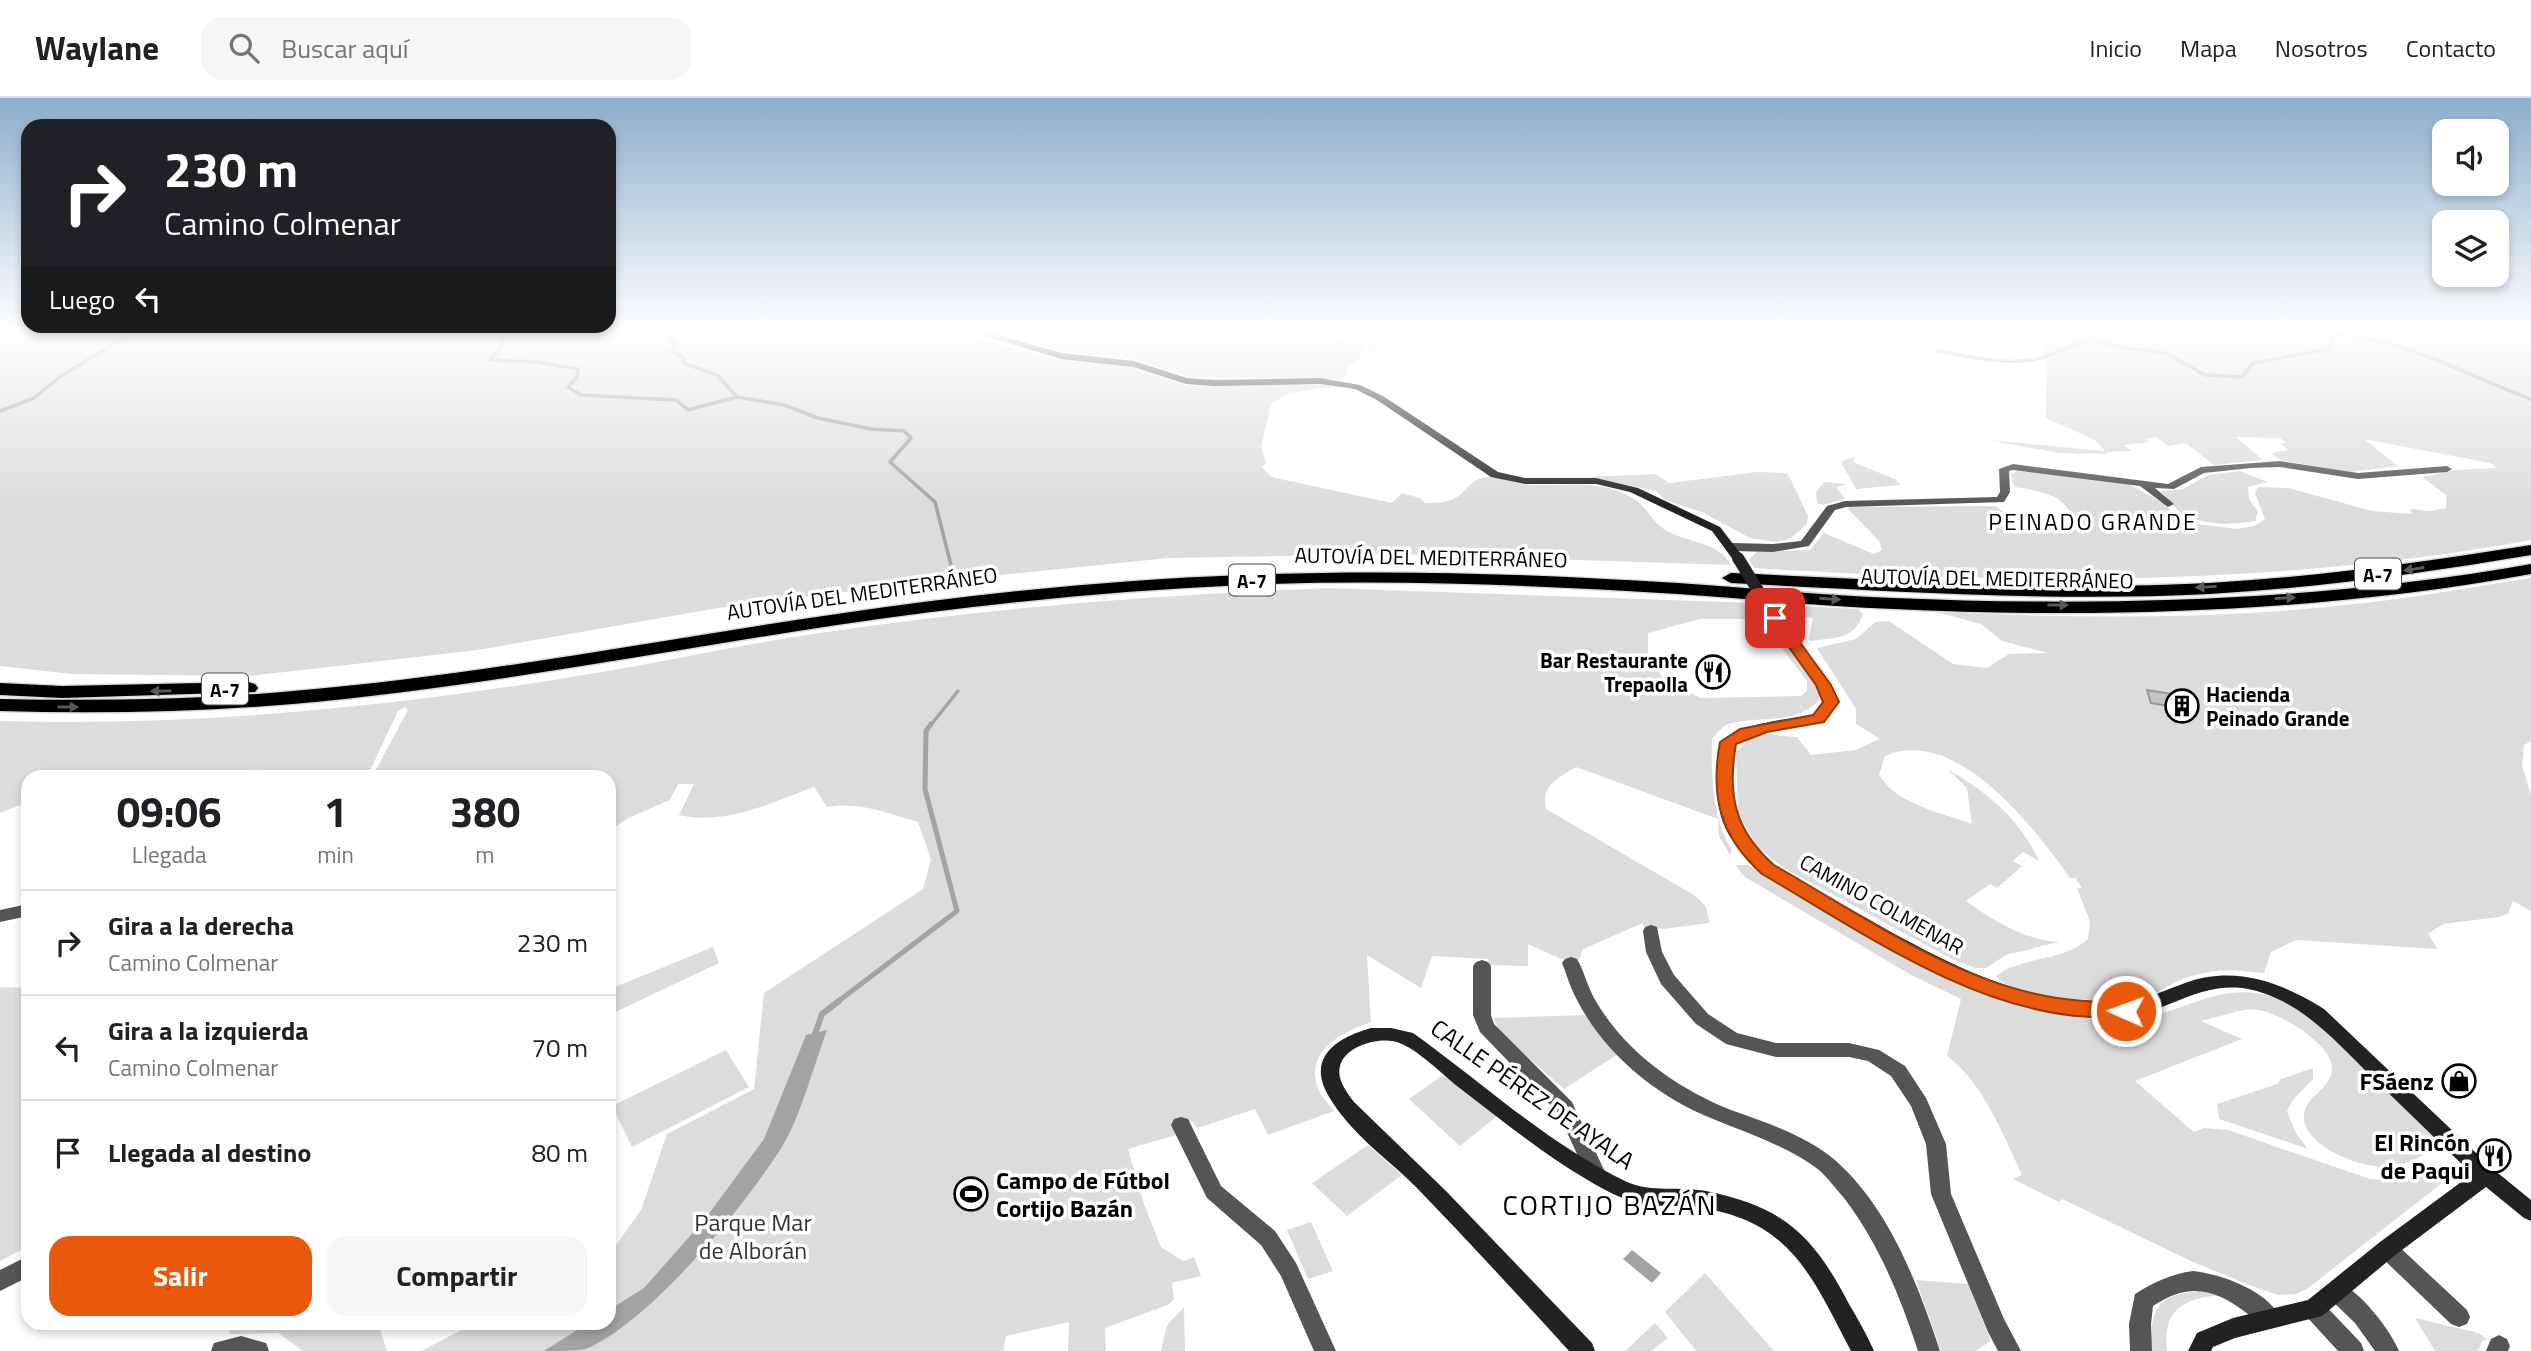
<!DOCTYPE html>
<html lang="es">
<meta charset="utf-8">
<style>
body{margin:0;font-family:"Titillium Web",sans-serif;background:#f6f6f6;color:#202124;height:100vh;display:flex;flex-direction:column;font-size:26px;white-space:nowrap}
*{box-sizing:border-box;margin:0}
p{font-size:23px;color:#757577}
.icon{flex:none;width:38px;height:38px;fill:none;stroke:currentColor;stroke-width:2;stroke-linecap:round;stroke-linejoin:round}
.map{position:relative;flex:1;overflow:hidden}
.details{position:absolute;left:21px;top:672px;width:595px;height:560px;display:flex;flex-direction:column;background:#fff;border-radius:21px;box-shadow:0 4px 10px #0003}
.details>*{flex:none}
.guide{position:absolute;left:21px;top:21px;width:595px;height:214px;border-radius:21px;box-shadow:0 4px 10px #0003;background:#202124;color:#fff;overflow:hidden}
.tools{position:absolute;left:2432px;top:21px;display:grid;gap:14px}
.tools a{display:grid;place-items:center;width:77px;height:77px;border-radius:14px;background:#fff;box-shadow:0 4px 10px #0003;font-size:35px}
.pin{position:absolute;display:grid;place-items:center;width:60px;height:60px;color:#fff;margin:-30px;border-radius:14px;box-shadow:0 4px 10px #0006}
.me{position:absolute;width:77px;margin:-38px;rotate:272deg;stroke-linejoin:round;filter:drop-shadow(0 0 5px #0008)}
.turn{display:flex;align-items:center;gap:24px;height:147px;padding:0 28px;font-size:32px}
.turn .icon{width:91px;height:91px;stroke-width:2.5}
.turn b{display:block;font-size:49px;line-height:60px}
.then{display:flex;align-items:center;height:66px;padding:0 28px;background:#0003;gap:14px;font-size:26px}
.eta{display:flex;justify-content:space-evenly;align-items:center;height:119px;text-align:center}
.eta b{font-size:42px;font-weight:700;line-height:49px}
.primary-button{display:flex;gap:14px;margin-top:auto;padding:14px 28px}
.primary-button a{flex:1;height:80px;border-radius:21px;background:#ea580c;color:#fff;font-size:28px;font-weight:700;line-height:80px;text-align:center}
.primary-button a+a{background:#f6f6f6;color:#202124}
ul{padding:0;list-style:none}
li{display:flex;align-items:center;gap:21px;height:105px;padding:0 28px;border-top:2px solid #e0e0e0}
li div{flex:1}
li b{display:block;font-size:26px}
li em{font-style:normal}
header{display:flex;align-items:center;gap:42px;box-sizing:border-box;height:98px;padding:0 35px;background:#fff;border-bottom:2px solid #e0e0e0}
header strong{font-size:33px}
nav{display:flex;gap:38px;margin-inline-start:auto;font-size:24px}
.search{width:490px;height:63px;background:#f6f6f6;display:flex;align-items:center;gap:18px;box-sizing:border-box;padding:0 24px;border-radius:21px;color:#757577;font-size:26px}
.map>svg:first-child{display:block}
</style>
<header>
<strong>Waylane</strong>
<div class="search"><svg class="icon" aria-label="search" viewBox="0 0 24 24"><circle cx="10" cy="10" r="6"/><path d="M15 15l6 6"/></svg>Buscar aquí</div>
<nav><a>Inicio</a><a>Mapa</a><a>Nosotros</a><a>Contacto</a></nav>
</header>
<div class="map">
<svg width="2531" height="1253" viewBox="0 0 2531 1253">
<rect width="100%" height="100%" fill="#fff"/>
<path fill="#dcdcdc" d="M0 233H951L1056 261 1123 267 1187 288 1291 286 1337 288 1289 295 1271 306 1261 349 1266 365 1262 369 1271 379 1392 405 1402 395 1420 400 1425 405C1471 406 1458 386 1485 379 1494 376 1511 384 1522 386 1561 390 1602 378 1637 403 1648 412 1654 426 1667 433 1689 445 1719 444 1731 467L1397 456 1169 460 884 489 718 510 478 552 249 578 72 576 0 568Z
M989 233H1305L1366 247 1358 263 1346 270 1348 273 1343 281 1189 279 1128 260 1061 253Z
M1315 233H1410L1389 240 1367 257 1370 243Z
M2039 233H2531V442C2275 489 2013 486 1754 470L1749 461 1757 454 1810 452 1824 435 1874 456 1882 452 1879 443 1847 410 1850 409 1995 408 2031 432 2048 435 2073 426C2070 396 2039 393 2015 389L2010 377 2017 373 2127 385 2165 406 2177 420 2196 426 2237 431 2255 428 2265 421 2255 395 2258 389 2289 390 2372 413 2412 416 2410 411 2430 413 2446 410V397L2422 379 2453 372 2497 370 2490 365 2364 341 2398 368 2350 374 2280 362 2271 355 2288 352 2280 345H2286L2280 340 2236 339 2263 362 2214 367 2186 345 2168 348 2156 339 2145 341 2149 344 2123 347 2132 353 2106 354 2107 356 2059 355 1987 342 2105 353 2095 342 2046 320V266Z
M1852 359 1855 360 1853 364 1897 382 1900 387 1856 391 1841 364Z
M2240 373 2268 384 2248 389 2249 401 2258 414 2255 423C2230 427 2205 428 2182 415 2172 409 2170 401 2160 393L2183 391 2208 377Z
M1757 374 1787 375 1790 380 1808 418 1807 426 1790 441 1775 444 1750 440 1704 415 1665 402 1656 393 1589 379 1656 376 1669 385Z
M1824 384 1848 386 1836 389 1845 401 1823 407 1817 405 1816 394Z
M2531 480V643L2524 647 2522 667 2531 697V813L2513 803 2508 816 2499 819 2443 826 2428 836 2438 851 2296 842 2271 854 2264 875C2248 874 2230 871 2215 873 2204 875 2193 877 2183 881 2171 885 2161 894 2149 897 2116 905 2018 905 1996 878 2023 857 2061 865 2088 841L2090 824 2077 790H2082L2075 780H2070C2035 731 1957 627 1885 658L1879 677C1898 707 1940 714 1972 726L1967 690 1947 671C1986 693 2020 721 2039 763L2023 754 2013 763 2022 768 1997 790 1990 786 1966 803C1992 822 2025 842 2059 844L2006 857 1986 870H1975L1952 861 1784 770 1757 749 1738 714 1736 654C1760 628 1767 638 1797 639L1811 657 1856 652 1880 641 1856 626V611L1817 550 1856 541 1875 524 1889 523 1953 566 1987 570 2009 556 2048 555 2002 543 1981 526 1936 514C2072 520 2211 522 2346 507 2408 501 2470 489 2531 480Z
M1328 490 1755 505 1765 521H1700L1648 535V556L1662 579 1700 600 1801 598 1807 593V583L1775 541H1782L1819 592V602C1796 628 1759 617 1728 626 1722 628 1717 636 1712 641 1711 677 1712 720 1732 752L1730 757 1719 738 1718 721 1576 669C1557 681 1541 687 1546 711L1694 797 1705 807 1710 825 1663 831 1643 828V825L1583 851 1579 862 1561 861 1528 846V868L1489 867 1488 861 1432 858 1421 890 1367 857 1371 924C1343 934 1304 952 1318 990 1320 998 1329 1006 1334 1013L1268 1037 1255 1011 1197 1030 1192 1023 1175 1031 1176 1037 1128 1051 1144 1106 1161 1149 1183 1163 1194 1159 1201 1178 1172 1185 1174 1201 1168 1207 1105 1230 1106 1253H1068L1069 1224 1006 1238 1003 1253H421L475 1225H609V1157L641 1112 667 1036 754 991 764 895 923 791 931 761 918 724C888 715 858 703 827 709L814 689C769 705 727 728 679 717L694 686H678L670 702 628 720 609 733V679H372L408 612 405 609 398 613 367 679H260L257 671 227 679H28V704L0 715V623C204 629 408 607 608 573 677 561 745 546 813 536 984 510 1156 497 1328 490Z
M1777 507 1858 511 1863 516C1854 542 1836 539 1812 543L1809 542 1813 520 1799 518 1795 532Z
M1735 767H1748C1782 790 1818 809 1854 829 1936 875 2024 923 2122 922 2180 921 2221 877 2281 902 2327 921 2398 1002 2436 1039L2437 1051C2422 1057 2404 1069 2387 1069 2362 1070 2301 1049 2304 1016 2306 998 2329 992 2332 973 2335 947 2280 915 2258 912 2242 909 2217 920 2201 923L2242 941 2135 983 2194 1034 2204 1030 2228 1032 2370 1081 2403 1083 2428 1074 2442 1085 2307 1191 2296 1196 2278 1197 2252 1188 2193 1164 2062 1101 2059 1104 2013 1081 2022 1077C2004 1038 1982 983 1947 958L1961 901 1911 877 1745 779Z
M713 849 719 865 609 917 610 891Z
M0 889 28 890V1148L0 1163Z
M1585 917 1618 956 1564 991 1501 936 1493 920Z
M726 952 749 989 632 1049 612 1008Z
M2313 970V981L2292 1003 2287 1013 2296 1035 2308 1051 2219 1021 2217 1006 2277 986 2281 981Z
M1443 977 1497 1018 1460 1048 1409 1001Z
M1368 1047 1402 1077 1347 1118 1312 1085Z
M1311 1124 1333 1173 1308 1181 1287 1132Z
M1705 1175 1774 1253H1696L1665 1214Z
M1916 1182 1968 1186 1991 1243 1975 1253H1941Z
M2199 1193 2223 1197C2185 1200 2162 1210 2167 1253H2151C2152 1211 2153 1198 2199 1193Z
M1184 1209 1185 1253H1161L1167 1227Z
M2415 1220 2479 1235 2487 1241 2482 1243 2478 1253H2435Z
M228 1225H378L387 1253H303L278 1235 230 1236Z
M1655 1225 1668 1240 1651 1253H1625Z"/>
<path fill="#a3a3a3" d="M827 932C815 964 800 1020 783 1047 746 1107 650 1224 586 1251 574 1253 556 1253 544 1253L588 1225H609V1212L644 1190 705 1121 764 1041 806 937Z
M1632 1152 1661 1175 1652 1185 1623 1161Z"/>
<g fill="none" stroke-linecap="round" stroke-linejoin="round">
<path stroke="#a3a3a3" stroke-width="3.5" d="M497 233 502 235V248L490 262 538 264 578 271 577 279 568 289 581 297 676 302 688 312 737 299 784 307 818 320 871 331 904 333 911 340 890 364 935 404 951 467
M671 233 669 238 675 248 672 253 683 259V265L717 277 737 299
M2085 233 2095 242 2118 249 2166 255 2205 277 2242 279 2253 265 2328 251 2336 236C2407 242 2466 277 2531 301
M1937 253C1969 258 2004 268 2037 261 2058 256 2073 244 2095 242
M0 313 34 300 61 278 135 233
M930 628 958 593"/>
<path stroke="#a3a3a3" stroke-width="5" d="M836 905 957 813 925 691 926 633 931 626"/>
<path stroke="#a3a3a3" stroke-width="6" d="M814 939 822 916 839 903"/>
</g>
<path fill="#c4c4c4" stroke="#999" stroke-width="2" d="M2147 592 2191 599 2193 612 2151 605Z"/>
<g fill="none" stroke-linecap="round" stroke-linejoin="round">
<defs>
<path id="highway" d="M2531 447V457C2424 475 2317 490 2209 496 2050 504 1890 493 1731 485L1722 480 1731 475C1890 482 2050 493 2209 485 2317 479 2424 464 2531 447Z
M2531 466V476C2323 514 2105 521 1894 511 1822 508 1750 501 1678 496 1533 487 1388 481 1244 487 1108 493 972 507 837 527 656 554 476 590 293 606 196 614 98 616 0 613V601C98 603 195 602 293 593 476 578 656 542 837 516 972 496 1108 482 1244 477 1388 471 1533 476 1678 485 1750 490 1822 497 1894 500 2105 509 2323 503 2531 466Z
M248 584 255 586 258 590 255 594 62 600 0 597V585L62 588Z"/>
</defs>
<use href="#highway" stroke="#dbdbdb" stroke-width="3"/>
<path fill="#555" fill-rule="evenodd" d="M2280 363 2358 375 2447 368 2452 371 2447 374 2358 381 2280 369 2251 370 2204 375 2174 391 2155 390 2174 406 2168 409 2140 388 2013 372 2009 373 2010 394 2004 404 1846 409 1835 412 1809 448 1773 454 1732 453 1726 449 1732 445 1773 446 1801 443 1827 408 1845 403 1997 399 2000 394 1999 371 2013 366 2168 386 2201 369Z
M28 806V818L0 824V812Z
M1651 827 1657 829 1662 854 1674 877 1708 916 1737 935 1776 945H1849L1879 952 1905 968 1926 1000 1946 1046 1951 1096 2004 1221 2021 1253H1998L1988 1234 1931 1096 1926 1046 1911 1008 1891 978 1868 963 1849 959H1776L1726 946 1696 926 1661 886 1646 854 1643 833 1645 829Z
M1571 859 1577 861C1584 873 1587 887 1594 900 1624 953 1676 990 1731 1012 1767 1025 1808 1038 1836 1063 1890 1111 1918 1187 1940 1253H1918C1900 1198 1879 1146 1844 1100 1836 1091 1828 1080 1819 1072 1788 1048 1749 1036 1713 1021 1656 998 1604 956 1576 900 1570 889 1567 877 1562 865L1565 861Z
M1482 862 1488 864 1491 868V917L1494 926 1572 1004 1606 1076 1603 1082 1596 1085 1589 1082 1558 1015 1480 934 1473 917V868L1476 864Z
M1181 1019 1188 1021 1221 1088 1275 1133 1296 1165 1336 1253H1314L1281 1178 1261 1147 1207 1100 1171 1027 1174 1021Z
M2387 1142 2394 1144 2467 1212 2470 1219 2467 1226 2459 1229 2451 1226 2380 1158 2377 1151 2380 1144Z
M28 1158V1179L0 1193V1172Z
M2193 1173C2221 1176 2269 1193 2281 1221L2278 1228 2270 1231C2261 1228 2255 1222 2248 1216 2215 1190 2188 1184 2153 1208L2151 1226 2152 1253H2130L2129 1226 2135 1196C2154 1184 2171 1176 2193 1173Z
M2337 1183C2359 1192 2390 1231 2399 1253H2375L2355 1225 2329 1200 2326 1193 2329 1186Z
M2314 1201 2322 1204 2361 1245 2364 1253H2338L2306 1218 2303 1211 2306 1204Z
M2499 1237 2507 1241 2510 1248 2508 1253H2486L2491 1241Z
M241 1238 266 1245 269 1253H211L214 1245Z"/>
<path fill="#222" fill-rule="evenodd" d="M969 233H983L1062 255 1134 263 1187 280 1214 282 1320 280 1360 287 1383 298 1498 374 1525 380H1596L1638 390 1720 429 1744 460 1738 464 1734 463 1712 433 1630 394 1596 386H1525L1491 379 1377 302 1355 291 1320 286 1214 288 1186 286 1133 269 1061 261Z
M1775 516 1779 517 1830 587 1838 604 1824 624 1764 634 1735 646C1730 674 1727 709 1743 734 1766 770 1809 788 1845 808 1923 852 2002 899 2094 906 2133 909 2149 898 2185 885 2235 867 2281 884 2324 911L2493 1071 2531 1102V1123L2524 1120 2486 1089 2394 1158 2322 1218 2235 1240 2213 1249 2211 1253H2188L2197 1235 2233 1220 2308 1202 2380 1144 2472 1076C2439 1044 2406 1012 2373 980 2340 948 2310 912 2266 896 2202 872 2167 922 2108 920 2007 918 1918 865 1833 817 1796 795 1752 776 1729 737 1713 709 1716 675 1721 644 1740 625 1788 621 1814 617L1824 604 1816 587 1769 520Z
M1371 930H1391L1413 935C1483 985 1549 1047 1627 1084 1651 1095 1681 1088 1706 1093 1784 1109 1813 1137 1849 1206 1858 1221 1867 1237 1874 1253H1851C1813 1181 1792 1124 1702 1110 1685 1107 1667 1109 1649 1107 1626 1104 1606 1093 1586 1081 1540 1054 1499 1020 1457 988 1441 975 1420 954 1402 946 1384 937 1349 946 1341 965 1335 980 1346 993 1354 1004L1446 1093 1592 1245 1595 1253H1569C1519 1198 1468 1143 1416 1089 1391 1064 1361 1043 1340 1015 1332 1004 1322 990 1321 977 1318 949 1350 936 1371 930Z"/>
<use href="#highway" fill="#000" fill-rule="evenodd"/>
<path stroke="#222" stroke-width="12" d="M1738 460 1775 520"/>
</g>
<defs><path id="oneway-solid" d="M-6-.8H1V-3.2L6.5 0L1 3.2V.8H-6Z" transform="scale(1.75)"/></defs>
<g fill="#595959">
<use href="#oneway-solid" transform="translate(2414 471) rotate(171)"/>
<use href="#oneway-solid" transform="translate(2206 489) rotate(177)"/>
<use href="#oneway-solid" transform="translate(2285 500) rotate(-3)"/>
<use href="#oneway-solid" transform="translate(1830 501) rotate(4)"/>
<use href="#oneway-solid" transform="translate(2058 507)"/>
<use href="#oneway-solid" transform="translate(161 593) rotate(179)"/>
<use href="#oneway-solid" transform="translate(68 609)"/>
</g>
<linearGradient id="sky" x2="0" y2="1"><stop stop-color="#8cadcc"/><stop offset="0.57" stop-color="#fff"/><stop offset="1" stop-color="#fff" stop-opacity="0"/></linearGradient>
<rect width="2531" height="408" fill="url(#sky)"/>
<path fill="#ea580c" stroke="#983908" stroke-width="2" d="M1775 515 1780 517 1831 587 1839 604 1824 624 1767 634 1736 646C1727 697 1735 733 1774 767 1857 814 1943 876 2036 896 2066 903 2096 904 2126 905L2133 908 2136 913 2133 919C2120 923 2105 920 2091 919 1974 914 1860 833 1762 776 1720 738 1710 699 1720 644L1740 631 1813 617 1823 604 1816 587 1768 520Z"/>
<defs>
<symbol id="restaurant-ring" viewBox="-11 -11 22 22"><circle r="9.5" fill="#fff" stroke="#000" stroke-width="1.5"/><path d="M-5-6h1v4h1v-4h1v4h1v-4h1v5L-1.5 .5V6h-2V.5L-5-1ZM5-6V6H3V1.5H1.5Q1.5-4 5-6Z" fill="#000"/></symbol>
<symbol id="building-ring" viewBox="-11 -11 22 22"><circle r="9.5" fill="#fff" stroke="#000" stroke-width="1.5"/><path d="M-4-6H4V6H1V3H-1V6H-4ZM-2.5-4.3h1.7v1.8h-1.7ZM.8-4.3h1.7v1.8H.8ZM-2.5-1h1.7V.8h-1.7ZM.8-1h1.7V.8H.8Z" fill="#000"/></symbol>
<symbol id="shop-ring" viewBox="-11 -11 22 22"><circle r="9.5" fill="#fff" stroke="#000" stroke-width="1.5"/><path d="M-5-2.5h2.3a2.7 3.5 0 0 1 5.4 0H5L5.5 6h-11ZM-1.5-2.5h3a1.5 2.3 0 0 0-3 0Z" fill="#000"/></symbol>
<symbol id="stadium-ring" viewBox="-11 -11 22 22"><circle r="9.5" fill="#fff" stroke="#000" stroke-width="1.5"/><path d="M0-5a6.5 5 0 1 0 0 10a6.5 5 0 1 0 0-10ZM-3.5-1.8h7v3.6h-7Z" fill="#000"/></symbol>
</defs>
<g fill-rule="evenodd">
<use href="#restaurant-ring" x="1694" y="555" width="38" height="38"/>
<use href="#building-ring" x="2163" y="589" width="38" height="38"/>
<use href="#shop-ring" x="2440" y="964" width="38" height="38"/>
<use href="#restaurant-ring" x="2475" y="1039" width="38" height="38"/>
<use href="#stadium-ring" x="952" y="1077" width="38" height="38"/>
</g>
<g text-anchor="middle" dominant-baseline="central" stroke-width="7" stroke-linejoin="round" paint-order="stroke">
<g fill="#fff" stroke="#4c4c4c" stroke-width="2">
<rect x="2355" y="460.5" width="46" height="31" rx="5"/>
<rect x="1229" y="466.5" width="46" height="31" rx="5"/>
<rect x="202" y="575.5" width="46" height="31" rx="5"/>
</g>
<g font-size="19" font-weight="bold" fill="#000">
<text x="2378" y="476">A-7</text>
<text x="1252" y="482">A-7</text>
<text x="225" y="591">A-7</text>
</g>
<g font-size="21" fill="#000" stroke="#fff">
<text transform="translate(1431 459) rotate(1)">AUTOVÍA DEL MEDITERRÁNEO</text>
<text transform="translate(1997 480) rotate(1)">AUTOVÍA DEL MEDITERRÁNEO</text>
<text transform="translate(862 495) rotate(-8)">AUTOVÍA DEL MEDITERRÁNEO</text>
<text transform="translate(1882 806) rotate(29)">CAMINO COLMENAR</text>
</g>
<g font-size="21" font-weight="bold" fill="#000" stroke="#fff" text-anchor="end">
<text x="1688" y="562">Bar Restaurante<tspan x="1688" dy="24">Trepaolla</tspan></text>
<text x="2206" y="596" text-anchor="start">Hacienda<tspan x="2206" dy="24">Peinado Grande</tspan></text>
</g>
<g font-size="23" letter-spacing="2" fill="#000" stroke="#fff">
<text x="2093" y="423">PEINADO GRANDE</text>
</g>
<g font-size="24" font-weight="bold" fill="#000" stroke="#fff" text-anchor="end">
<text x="2434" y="983">FSáenz</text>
<text x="2470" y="1044">El Rincón<tspan x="2470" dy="28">de Paqui</tspan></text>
<text x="996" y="1082" text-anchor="start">Campo de Fútbol<tspan x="996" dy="28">Cortijo Bazán</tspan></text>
</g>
<g font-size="24" fill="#000" stroke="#fff">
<text transform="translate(1533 996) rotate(35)">CALLE PÉREZ DE AYALA</text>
</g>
<g font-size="24" fill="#333" stroke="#fff">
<text x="753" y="1124">Parque Mar<tspan x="753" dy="28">de Alborán</tspan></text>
</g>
<g font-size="28" letter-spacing="2" fill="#000" stroke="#fff">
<text x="1610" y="1106">CORTIJO BAZÁN</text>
</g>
</g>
</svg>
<div class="tools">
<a><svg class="icon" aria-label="sound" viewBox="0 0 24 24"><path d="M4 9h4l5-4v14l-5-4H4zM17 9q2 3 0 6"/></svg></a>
<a><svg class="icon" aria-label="layers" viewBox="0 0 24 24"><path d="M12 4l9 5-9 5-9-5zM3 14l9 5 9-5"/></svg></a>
</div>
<div class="pin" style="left:1775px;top:520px;background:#d93025"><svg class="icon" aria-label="arrive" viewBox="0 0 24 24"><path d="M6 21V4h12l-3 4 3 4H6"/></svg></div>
<svg class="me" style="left:2126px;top:913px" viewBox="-20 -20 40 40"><circle r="17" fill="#ea580c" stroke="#fff" stroke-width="3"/><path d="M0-11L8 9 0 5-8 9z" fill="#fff"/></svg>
<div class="guide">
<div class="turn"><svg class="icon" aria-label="right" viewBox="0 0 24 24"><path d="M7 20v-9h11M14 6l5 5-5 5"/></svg><div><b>230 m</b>Camino Colmenar</div></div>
<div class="then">Luego<svg class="icon" aria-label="left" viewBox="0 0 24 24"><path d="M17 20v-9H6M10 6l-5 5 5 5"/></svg></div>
</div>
<section class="details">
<div class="eta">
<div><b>09:06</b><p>Llegada</p></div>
<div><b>1</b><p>min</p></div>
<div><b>380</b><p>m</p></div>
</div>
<ul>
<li><svg class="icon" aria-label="right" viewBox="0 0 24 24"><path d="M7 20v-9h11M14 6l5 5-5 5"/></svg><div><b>Gira a la derecha</b><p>Camino Colmenar</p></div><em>230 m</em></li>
<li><svg class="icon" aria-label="left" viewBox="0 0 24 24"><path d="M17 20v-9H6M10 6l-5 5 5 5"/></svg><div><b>Gira a la izquierda</b><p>Camino Colmenar</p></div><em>70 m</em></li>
<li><svg class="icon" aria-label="arrive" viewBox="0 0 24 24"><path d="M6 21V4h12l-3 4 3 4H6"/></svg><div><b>Llegada al destino</b></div><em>80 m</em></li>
</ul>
<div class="primary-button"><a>Salir</a><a>Compartir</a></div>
</section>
</div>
